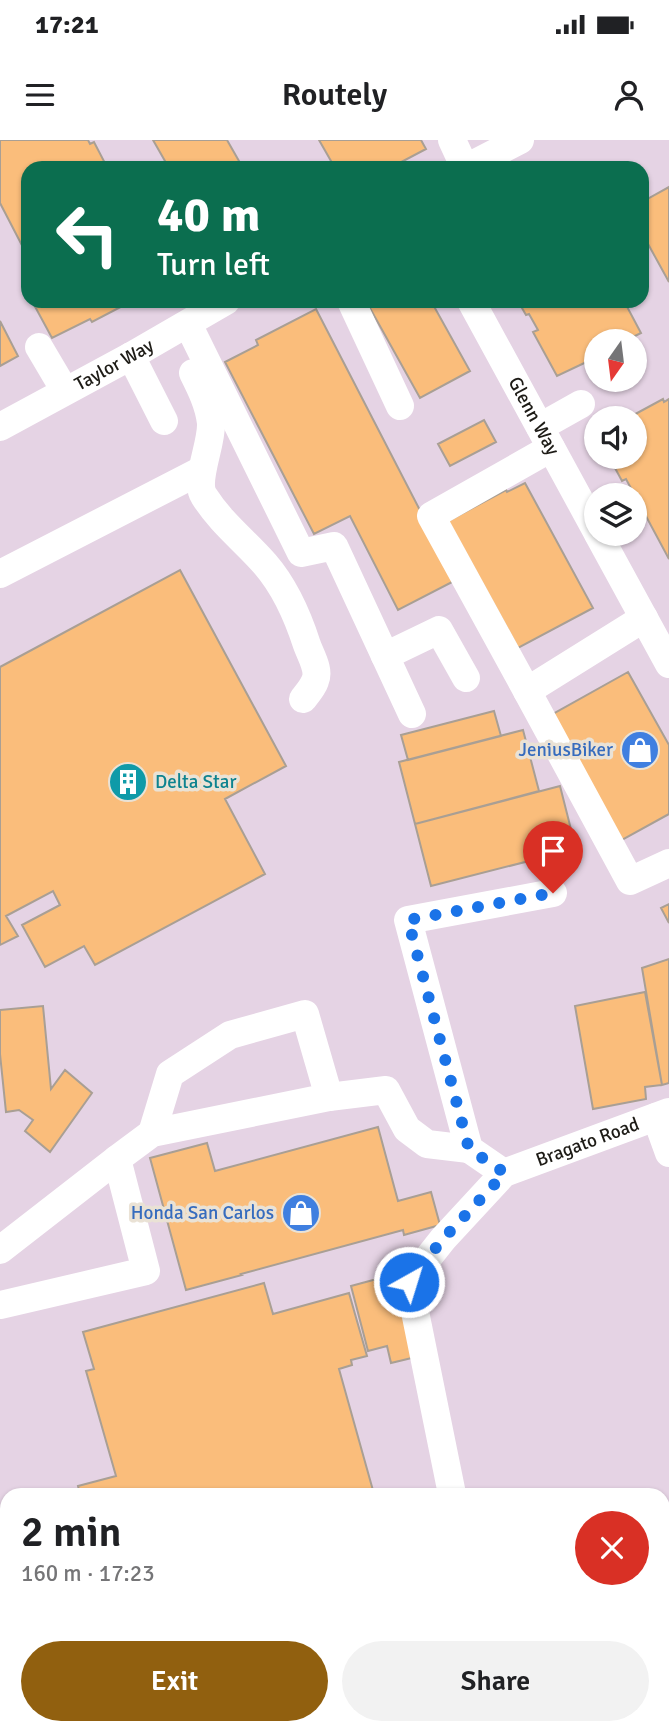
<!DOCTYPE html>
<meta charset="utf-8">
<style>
body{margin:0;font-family:Signika,sans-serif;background:#f2f2f2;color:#202124;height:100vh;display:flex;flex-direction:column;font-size:26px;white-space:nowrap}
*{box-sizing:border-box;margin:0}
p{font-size:23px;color:#757577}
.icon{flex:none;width:38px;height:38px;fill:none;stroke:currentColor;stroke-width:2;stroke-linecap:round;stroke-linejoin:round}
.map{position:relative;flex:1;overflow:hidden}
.sheet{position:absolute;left:0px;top:1348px;width:670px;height:247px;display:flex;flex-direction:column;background:#fff;border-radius:21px 21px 0 0;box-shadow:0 2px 5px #0004}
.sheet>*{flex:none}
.top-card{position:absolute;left:21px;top:21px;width:628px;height:147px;border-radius:21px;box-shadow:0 2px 5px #0004;background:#0b6e4f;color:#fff;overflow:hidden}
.needle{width:46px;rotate:194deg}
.tools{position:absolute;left:584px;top:189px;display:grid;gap:14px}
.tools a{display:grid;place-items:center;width:63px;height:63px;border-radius:50%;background:#fff;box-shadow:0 2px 5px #0004;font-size:35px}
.pin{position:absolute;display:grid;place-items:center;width:60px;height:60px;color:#fff;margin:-72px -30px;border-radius:50% 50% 50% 0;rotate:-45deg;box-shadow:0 0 7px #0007}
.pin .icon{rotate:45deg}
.me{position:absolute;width:77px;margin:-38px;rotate:39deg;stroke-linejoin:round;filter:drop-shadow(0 0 5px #0008)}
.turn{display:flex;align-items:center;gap:24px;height:147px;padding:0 21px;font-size:32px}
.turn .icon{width:91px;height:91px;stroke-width:2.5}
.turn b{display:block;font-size:49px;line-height:60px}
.round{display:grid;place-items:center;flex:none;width:74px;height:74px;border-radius:37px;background:#f2f2f2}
.summary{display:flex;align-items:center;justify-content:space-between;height:119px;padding:0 21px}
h1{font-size:42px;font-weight:600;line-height:52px}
.action{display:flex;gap:14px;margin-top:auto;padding:14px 21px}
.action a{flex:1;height:80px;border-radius:42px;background:#91600f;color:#fff;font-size:28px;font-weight:600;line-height:80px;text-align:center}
.action a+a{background:#f2f2f2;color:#202124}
.status{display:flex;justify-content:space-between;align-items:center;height:49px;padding:0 35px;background:#fff;direction:ltr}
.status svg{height:19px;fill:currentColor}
header{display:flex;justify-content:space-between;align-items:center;height:91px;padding:0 21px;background:#fff;font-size:32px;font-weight:600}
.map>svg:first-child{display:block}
</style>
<div class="status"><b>17:21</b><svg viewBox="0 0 49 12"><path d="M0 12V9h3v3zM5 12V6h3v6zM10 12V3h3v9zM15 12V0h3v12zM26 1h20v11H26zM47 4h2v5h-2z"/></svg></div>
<header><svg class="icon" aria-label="menu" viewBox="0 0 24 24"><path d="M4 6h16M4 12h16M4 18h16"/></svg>Routely<svg class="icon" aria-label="person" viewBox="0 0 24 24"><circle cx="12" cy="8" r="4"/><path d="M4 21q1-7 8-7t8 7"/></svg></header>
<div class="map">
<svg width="669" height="1594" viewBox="0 0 669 1594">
<rect width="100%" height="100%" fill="#eae2d5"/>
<path fill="#e5d3e4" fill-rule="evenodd" d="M0 0H669V1594H0ZM28 28H642V161H28ZM597 201H635V240H597ZM597 278H635V317H597ZM597 355H635V394H597ZM7 1354H663V1587H7Z"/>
<path fill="#fabd7b" stroke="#a99f94" stroke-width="2" d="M0 0H88L90 4 94 2 107 27 28 28V117L0 63Z
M153 0H227L243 28H169Z
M319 0H421L426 9 390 28H335Z
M669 47V142L642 93V62Z
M32 161H132L92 182 90 179 52 198Z
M366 161H431L470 231 420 258Z
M518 161H624L641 193 625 201H597V217L557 236 533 192 538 190 529 174 526 175Z
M316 169 456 440 398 470 350 376 314 394 225 222 258 205 256 200Z
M0 181 18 216 0 226Z
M663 259 664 262 669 259V419L626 339 622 341 609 317H635V278H628Z
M484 280 496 302 450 326 438 304Z
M525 343 593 468 518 508 448 381 506 350 507 352Z
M180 430 286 626 225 659 265 734 95 825 84 806 45 827 22 785 60 765 53 751 6 776 18 796 0 805V527Z
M628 532 669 605V674L622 700 553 574Z
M494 571 501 596 408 620 401 595Z
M523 590 539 651 415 684 399 622Z
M560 646 576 709 431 746 415 684Z
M669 764V783L661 768Z
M669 819V943L662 945 642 828Z
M645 852 662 945 645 947 646 959 593 969 575 866Z
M43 866 51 949 65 930 92 953 50 1012 25 991 33 980 19 970 6 972 0 914V870Z
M378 987 398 1061 431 1052 440 1085 404 1095 403 1090 241 1134 242 1135 186 1150 150 1018 207 1003 215 1031Z
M399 1133 420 1216 391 1223 387 1206 368 1211 351 1146Z
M264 1143 273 1174 349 1153 367 1216 351 1220 352 1225 339 1229 374 1354H80L78 1346 116 1336 86 1231 94 1229 83 1192Z
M316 1587H360L349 1594H320Z
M426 1587H496L500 1594H416Z"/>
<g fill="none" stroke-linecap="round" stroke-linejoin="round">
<g stroke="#fff" stroke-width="28">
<path d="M452 0 465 28"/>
<path d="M466 28 520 0"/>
<path d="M351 161 400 266"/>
<path id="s1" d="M471 161 597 392"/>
<path d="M188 184 301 413 334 406 412 574"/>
<path d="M39 207 65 251"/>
<path d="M131 216 164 281"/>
<path d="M193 233C201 249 209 265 211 283 212 305 194 341 204 356 221 383 245 401 265 424 285 447 298 477 307 505 311 516 320 530 315 541 313 547 307 554 303 559"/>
<path id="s2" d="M0 287 131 216 226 161"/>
<path d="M540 287 581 264"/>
<path d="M598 394 669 524"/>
<path d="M0 434 202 330"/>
<path d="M644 478 527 551 630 741 669 723"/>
<path d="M385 516 439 490 466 538"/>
<path d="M527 551 431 376 551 308"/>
<path d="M329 957 386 950 407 989 427 1004 469 1009"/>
<path d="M656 977 669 1013"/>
<path d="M117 1019 152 993 329 957 305 874 230 895 170 934 152 993"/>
<path d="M504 1033 469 1009 408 780 553 753"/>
<path d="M0 1110 117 1019 146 1131 0 1165"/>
<path id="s3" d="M452 1354 409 1142 443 1099 504 1033 669 972"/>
<path d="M66 1594 67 1587"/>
<path d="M120 1594 131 1587"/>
<path d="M658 1594 669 1587"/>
</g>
</g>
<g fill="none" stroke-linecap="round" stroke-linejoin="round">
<path stroke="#1a73e8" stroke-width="12" stroke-dasharray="0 21.6" d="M409 1142 443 1099 505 1033 469 1009 408 780 553 753"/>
</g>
<defs>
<symbol id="shop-disc" viewBox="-11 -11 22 22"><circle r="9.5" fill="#3f7fe0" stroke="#eae2d5"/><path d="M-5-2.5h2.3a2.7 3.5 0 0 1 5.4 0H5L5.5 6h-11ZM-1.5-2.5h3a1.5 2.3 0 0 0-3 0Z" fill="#fff"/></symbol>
<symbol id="building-disc" viewBox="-11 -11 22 22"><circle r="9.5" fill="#0f9aa8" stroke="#eae2d5"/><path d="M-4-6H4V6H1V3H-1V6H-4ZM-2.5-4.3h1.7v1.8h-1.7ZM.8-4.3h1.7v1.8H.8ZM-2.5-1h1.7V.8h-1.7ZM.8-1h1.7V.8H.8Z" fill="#fff"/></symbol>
</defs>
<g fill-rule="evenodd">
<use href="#shop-disc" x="618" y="588" width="44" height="44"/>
<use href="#building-disc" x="106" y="620" width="44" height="44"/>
<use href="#shop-disc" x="279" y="1051" width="44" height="44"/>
</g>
<g text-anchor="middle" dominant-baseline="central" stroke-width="7" stroke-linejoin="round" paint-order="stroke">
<g font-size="19" fill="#1d1b16" stroke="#eae2d5">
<text stroke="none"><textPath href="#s2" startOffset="130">Taylor Way</textPath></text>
<text stroke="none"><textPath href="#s1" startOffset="131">Glenn Way</textPath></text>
<text stroke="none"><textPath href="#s3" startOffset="450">Bragato Road</textPath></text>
</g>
<g font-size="19" fill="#366cbe" stroke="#eae2d5" text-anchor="end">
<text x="613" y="610">JeniusBiker</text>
<text x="274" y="1073">Honda San Carlos</text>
</g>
<g font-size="19" fill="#0d838f" stroke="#eae2d5" text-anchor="start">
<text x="155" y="642">Delta Star</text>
</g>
</g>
</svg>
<div class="tools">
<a><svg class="needle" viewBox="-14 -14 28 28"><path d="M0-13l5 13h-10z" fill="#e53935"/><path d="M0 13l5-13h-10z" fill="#757577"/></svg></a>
<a><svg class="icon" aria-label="sound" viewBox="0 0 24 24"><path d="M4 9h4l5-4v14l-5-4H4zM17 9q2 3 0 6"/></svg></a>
<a><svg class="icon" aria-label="layers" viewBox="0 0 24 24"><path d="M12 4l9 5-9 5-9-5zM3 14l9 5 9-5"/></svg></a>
</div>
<div class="pin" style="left:553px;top:753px;background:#d93025"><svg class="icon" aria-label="arrive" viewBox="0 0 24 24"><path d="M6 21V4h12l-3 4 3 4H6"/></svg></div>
<svg class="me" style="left:409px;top:1142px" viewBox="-20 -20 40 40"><circle r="17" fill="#1a73e8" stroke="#fff" stroke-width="3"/><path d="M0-11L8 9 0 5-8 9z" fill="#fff"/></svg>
<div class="top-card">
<div class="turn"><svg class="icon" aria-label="left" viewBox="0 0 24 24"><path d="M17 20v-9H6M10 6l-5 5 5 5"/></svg><div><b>40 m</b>Turn left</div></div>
</div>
<section class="sheet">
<div class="summary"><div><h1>2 min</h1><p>160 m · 17:23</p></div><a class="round" style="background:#d93025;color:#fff"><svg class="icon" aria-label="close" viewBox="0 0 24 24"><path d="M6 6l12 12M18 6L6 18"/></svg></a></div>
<div class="action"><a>Exit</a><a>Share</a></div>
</section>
</div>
